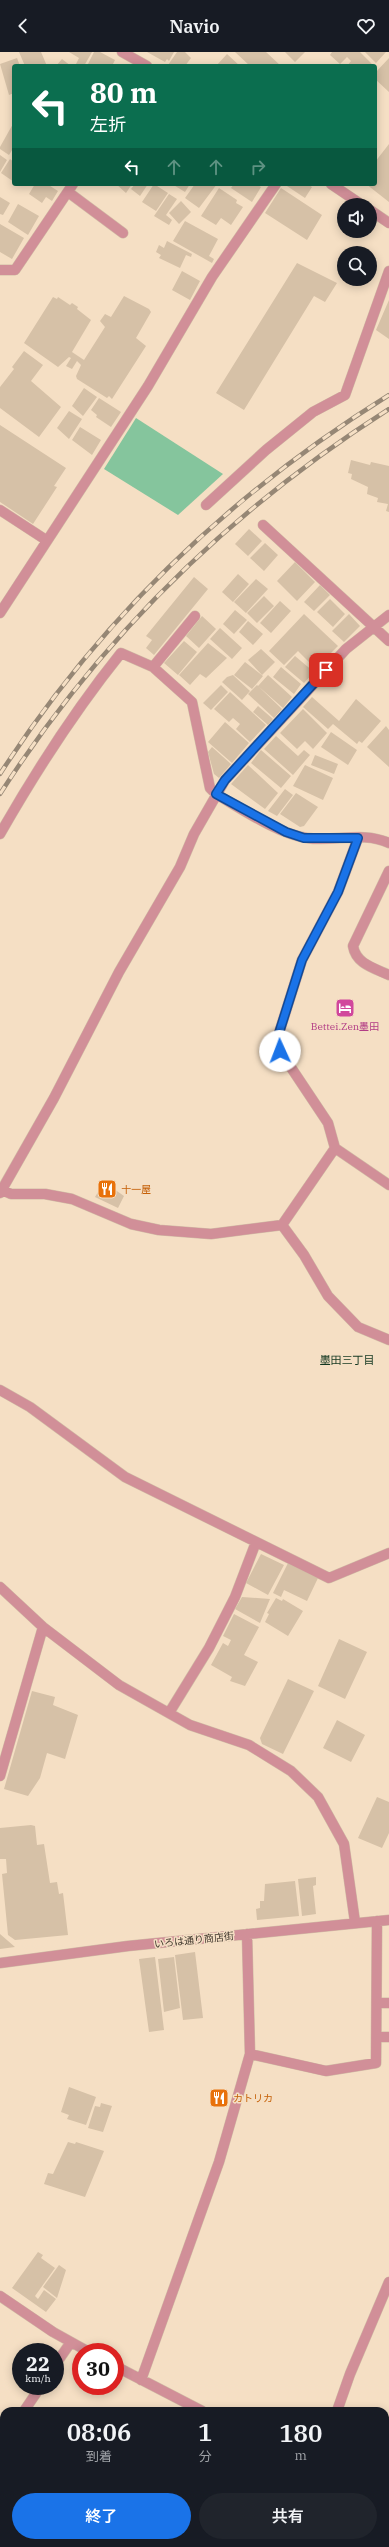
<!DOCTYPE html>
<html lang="ja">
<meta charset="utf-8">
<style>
body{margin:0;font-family:"IBM Plex Serif","Noto Sans JP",serif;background:#20242c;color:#f1f3f6;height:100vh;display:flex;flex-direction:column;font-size:15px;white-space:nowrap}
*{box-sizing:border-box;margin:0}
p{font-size:13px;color:#9ea1a6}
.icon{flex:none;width:22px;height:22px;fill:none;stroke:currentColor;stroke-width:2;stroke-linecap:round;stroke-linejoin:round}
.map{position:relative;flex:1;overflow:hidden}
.side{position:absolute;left:0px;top:2355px;width:389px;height:140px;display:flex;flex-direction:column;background:#171b24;border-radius:12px 12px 0 0;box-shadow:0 2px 10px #0003}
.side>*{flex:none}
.banner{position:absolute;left:12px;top:12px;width:365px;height:122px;border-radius:4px;box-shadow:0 2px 10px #0003;background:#0b6e4f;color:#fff;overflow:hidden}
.fabs{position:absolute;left:337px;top:146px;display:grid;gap:8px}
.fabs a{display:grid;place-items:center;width:40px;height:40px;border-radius:50%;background:#171b24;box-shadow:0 2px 10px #0003;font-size:20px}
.speed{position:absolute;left:12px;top:2291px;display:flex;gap:8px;font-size:20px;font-weight:700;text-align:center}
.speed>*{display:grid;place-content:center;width:52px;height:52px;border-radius:50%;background:#171b24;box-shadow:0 2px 10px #0003;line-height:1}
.speed small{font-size:10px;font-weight:400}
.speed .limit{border:6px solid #d22;background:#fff;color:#111}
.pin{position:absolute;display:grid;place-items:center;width:34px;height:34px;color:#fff;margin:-17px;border-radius:8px;box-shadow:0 2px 6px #0006}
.me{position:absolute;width:44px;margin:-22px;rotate:358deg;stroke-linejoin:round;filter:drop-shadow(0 0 3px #0008)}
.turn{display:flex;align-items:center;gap:14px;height:84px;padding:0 12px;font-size:18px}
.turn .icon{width:52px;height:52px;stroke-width:2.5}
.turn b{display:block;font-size:28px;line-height:34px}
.lanes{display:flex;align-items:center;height:38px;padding:0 12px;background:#0003;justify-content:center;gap:20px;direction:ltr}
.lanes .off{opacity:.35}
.eta{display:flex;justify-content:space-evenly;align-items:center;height:68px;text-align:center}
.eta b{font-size:24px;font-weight:600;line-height:28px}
.primary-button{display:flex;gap:8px;margin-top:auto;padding:8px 12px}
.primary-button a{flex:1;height:46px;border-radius:24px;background:#1a73e8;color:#fff;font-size:16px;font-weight:600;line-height:46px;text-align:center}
.primary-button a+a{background:#20242c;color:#f1f3f6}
header{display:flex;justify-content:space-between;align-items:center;height:52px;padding:0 12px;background:#171b24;font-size:18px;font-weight:600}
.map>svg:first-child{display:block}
</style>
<header><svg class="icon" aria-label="back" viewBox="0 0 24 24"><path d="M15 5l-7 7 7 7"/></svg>Navio<svg class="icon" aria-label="heart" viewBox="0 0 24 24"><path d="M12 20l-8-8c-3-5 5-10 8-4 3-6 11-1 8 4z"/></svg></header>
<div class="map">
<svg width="389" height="2495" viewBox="0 0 389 2495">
<rect width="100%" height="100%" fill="#f5dfc4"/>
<path fill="#85c59d" d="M136 366 223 422 178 463 104 417Z"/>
<path fill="#d6c1a7" d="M19 0H41L47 14H25Z
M69 0H92L84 14H75L79 6Z
M94 0H100L115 8 112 14H87Z
M147 0H174L169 9 167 7 165 10Z
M177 0H185L191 6 185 14 168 13Z
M235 0H266L281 14H250Z
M285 0H305L295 10Z
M332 0H360L374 14H347L351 9 347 5 340 12 330 3Z
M365 0H386L376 11Z
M227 2 240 14H216Z
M17 6 20 14H14V41L9 43 0 12Z
M389 6V40L375 27V21Z
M62 7 71 14H56Z
M14 70V95L9 103 0 97V95Z
M389 92V150L366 132H375V110Z
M0 103 7 108 0 120Z
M10 107 14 110V130L1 121Z
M35 132H47L58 139 52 149 46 145 42 151 29 142Z
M116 132H132L126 141Z
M135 132H148L140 144 131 137Z
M154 132 168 141 156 159 142 150Z
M172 132H190L185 140Z
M195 132H217L199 156 185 146Z
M234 132H256L261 135 252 150 231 136Z
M284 132H307L312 135 305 146Z
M219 136 237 148 236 151 243 155 231 173 221 166 216 173 201 164Z
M281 136 322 163 307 188 265 161Z
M169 142 177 147 166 163 172 168 169 173 154 164Z
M0 145 10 151 3 163 0 162Z
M181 149 191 160 179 172 169 161Z
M18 152 39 164 28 183 8 170Z
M185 169 218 187 209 204 214 207 212 211 173 189Z
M0 172 24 186 12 207 0 200Z
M167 189 192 202 191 205 186 203 180 216 159 206 161 203 156 200 159 193 164 196Z
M297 211 337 231 325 250 314 244 244 358 216 341Z
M182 219 200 229 190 248 172 238Z
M124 244 149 257 151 260 136 286 146 294 112 347 109 344 107 346 77 327 76 324 81 313 77 309 72 317 66 314 71 306 69 305 58 315 24 291 53 245 57 247 58 245 70 253 72 251 78 255 77 257 91 268 72 300 84 308 105 275 100 269 105 262 111 265Z
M389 248V287L376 278Z
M24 299 43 313 31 329 61 355 39 385 0 356V335L14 317 12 315Z
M84 336 97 345 83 364 72 354Z
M99 346 121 360 111 375 96 365 97 363 91 358Z
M69 359 82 367 69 387 57 376Z
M0 373 66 416 54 434 57 435 33 472 0 450Z
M80 375 101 388 92 403 72 388Z
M351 408 370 413 371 410 389 414V460L386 459 388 452 377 450 378 446 367 442 368 435 351 427 352 422 348 421Z
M249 477 262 489 248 504 235 492Z
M265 491 278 503 264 519 250 506Z
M295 510 315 530 297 549 277 529Z
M238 522 249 532 233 550 222 540Z
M194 525 208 537 154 603 146 596 152 588 146 584Z
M256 527 268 537 246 561 234 550Z
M320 533 330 543 314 559 304 550Z
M264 544 274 554 257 571 247 561Z
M330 547 345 562 333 575 317 560Z
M280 549 291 559 271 581 260 571Z
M235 558 247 568 234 582 223 572Z
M304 562 338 594 322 610 319 608 313 614 298 599 284 613 269 599Z
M349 562 360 574 344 590 332 579Z
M202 564 216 577 199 596 186 584Z
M248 569 263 582 253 593 239 580Z
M220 576 242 596 232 607 210 587Z
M184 589 197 600 178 623 164 611Z
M208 591 227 606 206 626 200 622 190 633 179 623Z
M261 597 275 610 262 623 248 608Z
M295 604 314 620 304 631 285 615Z
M245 610 263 624 252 637 234 623Z
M281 615 301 632 294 642 273 625Z
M233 623 250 639 242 648 222 630 227 625Z
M268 623 292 645 283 656 258 634Z
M221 633 228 640 211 658 203 651Z
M257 633 282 657 274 666 248 642Z
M230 640 266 673 250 690 236 677 240 672 233 666 229 670 214 657Z
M312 645 339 669 356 647 381 669 362 691 359 689 357 692 333 672 328 677 303 655Z
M258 654 273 667 268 673 253 660Z
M303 657 327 681 313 697 305 689 297 697 280 681Z
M225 670 249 691 232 711 208 690Z
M386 674 389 678V715L367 695Z
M331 680 357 698 348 713 321 695Z
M276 684 298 704 304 698 310 703 293 723 264 697Z
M212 695 231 712 219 726 214 722 208 700Z
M261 698 291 724 281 736 251 711Z
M315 703 338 712 334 722 311 713Z
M248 713 278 741 265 757 231 732Z
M305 713 333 726 323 748 293 734Z
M285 737 293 743 277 764 268 759Z
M296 741 318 755 304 774 300 775 280 762Z
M104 1130 124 1144 118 1156 95 1145Z
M261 1502 284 1513 268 1543 246 1531Z
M288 1511 318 1526 307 1549 284 1538 281 1545 273 1541Z
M242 1545 270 1547 260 1571 235 1557Z
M276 1546 282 1549 283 1547 303 1559 288 1584 265 1570 269 1562 267 1561Z
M234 1562 259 1575 244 1603 258 1610 245 1634 230 1629 232 1625 211 1613 223 1591 228 1594 231 1588 223 1584Z
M339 1587 367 1600 345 1647 318 1634Z
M288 1627 314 1639 283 1702 262 1692 260 1686Z
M32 1639 55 1645 53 1653 78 1663 65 1707 47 1701 40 1726 28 1744 4 1737Z
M337 1668 365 1683 351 1710 323 1696Z
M377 1745 389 1750V1781L382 1796 358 1786Z
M31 1773 35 1774 37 1793 44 1792 50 1831 57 1830 59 1842 63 1841 68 1883 15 1888 8 1883 2 1822 7 1821 6 1807H0V1776Z
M316 1825V1833L313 1834 316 1862 302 1864 298 1827Z
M295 1829 299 1864 257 1868 256 1857 260 1856V1849H264L265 1832Z
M0 1882 15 1895 0 1897Z
M195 1900 203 1966 183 1968 175 1903Z
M155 1905 164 1978 149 1980 139 1907Z
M174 1905 180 1956 164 1960 158 1907Z
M69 2035 96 2045 86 2073 67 2067 69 2063 61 2060Z
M101 2051 112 2054 103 2080 88 2076 95 2054 100 2055Z
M68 2090 75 2092 76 2090 104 2099 85 2145 44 2132 48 2121 53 2122Z
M38 2200 43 2203 41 2206 55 2216 35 2244 38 2247 44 2238 56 2247 46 2260 12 2236Z
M59 2213 66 2218 57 2246 43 2235Z
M389 2401V2410L385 2406Z
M385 2437 389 2441V2463L385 2460Z"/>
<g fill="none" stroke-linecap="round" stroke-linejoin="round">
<defs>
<path id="minor" d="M122 0 147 14
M331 132 362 153
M68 140 123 181
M370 158 389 171
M0 218H15L73 132
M206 453 266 398 313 360 345 343 389 219
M0 458 46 488
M263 473 389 589
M0 561 148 334 212 225 276 132
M195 564 153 615 192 650 210 736 216 742C242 757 278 782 307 786 334 790 363 779 389 791
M0 782C36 719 76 657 121 601L153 615
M389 819 353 894C356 912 374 916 389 923
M335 1096 389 1133
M0 1137 11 1142H45L72 1147 131 1172 159 1178 211 1182 282 1173 304 1203 328 1244 358 1275 389 1288
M0 1141 54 1046 119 920 180 815 194 782 225 728 346 597 389 563
M282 1173 335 1096 328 1071 280 999 279 981 302 908 338 840 358 786
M0 1338 30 1355 125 1425 329 1526 389 1501
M0 1535 43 1575 119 1633 190 1673 249 1693 291 1719 318 1745 344 1792 355 1870
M169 1661 209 1596 235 1545 256 1490
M0 1724 43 1575
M0 1911 128 1894 389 1868
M377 1951H389
M377 1985H389
M250 2002 326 2019 376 2011 377 1869
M0 2244 53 2280 89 2300
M55 2313 71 2290
M115 2314 202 2359
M141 2328 219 2110 250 2002 247 1882
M24 2359 41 2334
M337 2359 350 2322 389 2230
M0 2395 4 2389
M385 2474 389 2478
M290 2495 291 2491"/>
</defs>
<use href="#minor" stroke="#d1bda6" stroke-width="11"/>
<use href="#minor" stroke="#d18f98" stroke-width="10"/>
<defs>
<path id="rail" d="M0 722C100 567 233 440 389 343
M0 742C101 585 232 457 389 357"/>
</defs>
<use href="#rail" stroke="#968775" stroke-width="4.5"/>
<use href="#rail" stroke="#f5dfc4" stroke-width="3" stroke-dasharray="9" stroke-linecap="butt"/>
</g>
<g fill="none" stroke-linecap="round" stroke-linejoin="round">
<defs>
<path id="route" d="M280 999 279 981 302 908 338 840 358 786H304L286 780 216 742 225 728 326 618"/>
</defs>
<use href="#route" stroke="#114b97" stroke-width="10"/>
<use href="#route" stroke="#1a73e8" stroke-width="7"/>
</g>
<defs>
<symbol id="hotel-square" viewBox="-11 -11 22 22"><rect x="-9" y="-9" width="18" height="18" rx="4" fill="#d1479c" stroke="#f5dfc4"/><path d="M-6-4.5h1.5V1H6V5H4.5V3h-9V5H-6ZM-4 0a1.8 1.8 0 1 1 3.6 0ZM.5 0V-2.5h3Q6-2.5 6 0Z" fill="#fff"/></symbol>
<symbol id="restaurant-square" viewBox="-11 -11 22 22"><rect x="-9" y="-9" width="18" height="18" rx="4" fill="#e8710a" stroke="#f5dfc4"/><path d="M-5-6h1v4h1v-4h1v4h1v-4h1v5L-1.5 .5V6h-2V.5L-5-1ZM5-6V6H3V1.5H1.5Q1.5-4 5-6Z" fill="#fff"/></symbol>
</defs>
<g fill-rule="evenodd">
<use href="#hotel-square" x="334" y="945" width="22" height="22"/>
<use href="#restaurant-square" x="96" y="1126" width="22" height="22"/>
<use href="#restaurant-square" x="208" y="2035" width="22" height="22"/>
</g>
<g text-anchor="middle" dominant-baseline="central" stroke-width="3" stroke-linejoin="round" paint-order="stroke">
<g font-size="10" fill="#b23c85" stroke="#f5dfc4">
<text x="345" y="974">Bettei.Zen墨田</text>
</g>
<g font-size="10" fill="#c56008" stroke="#f5dfc4" text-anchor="start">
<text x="121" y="1137">十一屋</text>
<text x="233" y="2046">カトリカ</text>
</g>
<g font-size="10" fill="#3f362c" stroke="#f5dfc4">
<text transform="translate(194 1888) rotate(-6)">いろは通り商店街</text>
</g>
<g font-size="11" fill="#11361f" stroke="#f5dfc4">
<text x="347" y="1308">墨田三丁目</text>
</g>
</g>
</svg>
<div class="fabs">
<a><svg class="icon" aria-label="sound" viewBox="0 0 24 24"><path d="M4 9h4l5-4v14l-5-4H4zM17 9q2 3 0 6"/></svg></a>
<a><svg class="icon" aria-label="search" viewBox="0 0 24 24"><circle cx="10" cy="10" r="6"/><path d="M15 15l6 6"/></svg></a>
</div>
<div class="speed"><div>22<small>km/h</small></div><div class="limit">30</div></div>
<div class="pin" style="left:326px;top:618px;background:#d93025"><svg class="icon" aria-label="arrive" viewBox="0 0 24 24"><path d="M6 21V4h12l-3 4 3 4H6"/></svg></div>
<svg class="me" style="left:280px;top:999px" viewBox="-20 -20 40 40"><circle r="19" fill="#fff"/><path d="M0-13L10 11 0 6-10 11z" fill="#1a73e8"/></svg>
<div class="banner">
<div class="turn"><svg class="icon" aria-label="left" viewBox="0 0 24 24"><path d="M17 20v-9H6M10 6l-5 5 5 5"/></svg><div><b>80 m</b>左折</div></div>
<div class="lanes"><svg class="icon" aria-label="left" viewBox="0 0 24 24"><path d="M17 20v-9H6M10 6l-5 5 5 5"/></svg><svg class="icon off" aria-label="ahead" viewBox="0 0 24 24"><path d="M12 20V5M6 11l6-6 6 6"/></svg><svg class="icon off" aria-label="ahead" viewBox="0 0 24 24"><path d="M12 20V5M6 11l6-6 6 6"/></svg><svg class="icon off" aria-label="right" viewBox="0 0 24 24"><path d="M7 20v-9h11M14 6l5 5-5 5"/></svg></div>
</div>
<section class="side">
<div class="eta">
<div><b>08:06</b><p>到着</p></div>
<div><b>1</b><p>分</p></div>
<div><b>180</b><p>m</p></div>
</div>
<div class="primary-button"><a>終了</a><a>共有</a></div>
</section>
</div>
